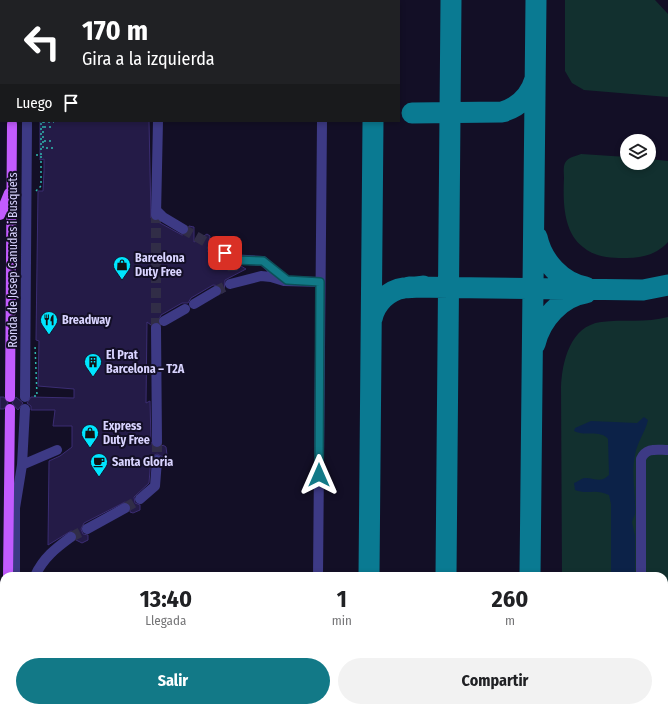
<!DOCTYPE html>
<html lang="es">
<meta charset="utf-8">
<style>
body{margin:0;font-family:"Fira Sans Condensed",sans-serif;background:#f2f2f2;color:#202124;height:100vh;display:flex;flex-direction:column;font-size:15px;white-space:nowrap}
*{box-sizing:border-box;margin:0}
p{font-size:13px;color:#757577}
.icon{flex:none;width:22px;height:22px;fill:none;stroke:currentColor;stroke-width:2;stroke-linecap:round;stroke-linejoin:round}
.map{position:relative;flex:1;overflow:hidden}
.drawer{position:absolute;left:0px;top:572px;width:668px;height:140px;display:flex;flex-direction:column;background:#fff;border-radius:12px 12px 0 0;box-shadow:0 2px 6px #0003}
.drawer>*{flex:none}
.banner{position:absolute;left:0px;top:0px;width:400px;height:122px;box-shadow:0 2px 6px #0003;background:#202124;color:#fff;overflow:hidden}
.fabs{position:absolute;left:620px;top:134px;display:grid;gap:8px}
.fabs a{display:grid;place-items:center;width:36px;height:36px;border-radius:50%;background:#fff;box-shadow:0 2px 6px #0003;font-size:20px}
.pin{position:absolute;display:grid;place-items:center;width:34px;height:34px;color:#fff;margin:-17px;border-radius:8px;box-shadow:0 2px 6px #0006}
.me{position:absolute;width:44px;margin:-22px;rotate:0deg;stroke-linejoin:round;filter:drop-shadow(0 0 3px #0008)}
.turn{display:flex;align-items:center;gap:14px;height:84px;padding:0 16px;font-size:18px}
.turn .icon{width:52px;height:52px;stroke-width:2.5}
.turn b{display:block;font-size:28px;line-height:34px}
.then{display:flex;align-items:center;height:38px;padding:0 16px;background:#0003;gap:8px;font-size:15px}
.eta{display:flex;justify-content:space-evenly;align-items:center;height:68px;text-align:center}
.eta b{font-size:24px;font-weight:700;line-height:28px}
.primary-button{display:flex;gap:8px;margin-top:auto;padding:8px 16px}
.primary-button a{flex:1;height:46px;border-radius:24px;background:#127987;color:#fff;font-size:16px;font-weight:700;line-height:46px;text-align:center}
.primary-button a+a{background:#f2f2f2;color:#202124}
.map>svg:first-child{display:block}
</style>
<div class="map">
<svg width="668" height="712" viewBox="0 0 668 712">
<rect width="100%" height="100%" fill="#130f26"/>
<path fill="#12302f" d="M565 0H655L668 14V97L584 90 572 83 565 71Z
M581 154 627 157V163H649V159L668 161V242C657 254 643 258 627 258 611 258 596 258 583 247 563 232 563 201 564 178 564 174 563 167 565 163 568 157 576 156 581 154Z
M668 317V712H562L564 708H664V576H562L561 387C562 362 570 326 601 322 623 319 646 323 668 317Z"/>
<path fill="#0c2248" d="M644 417 648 420C645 433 637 442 635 455 631 474 636 495 635 514L632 522 635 536V576H611V504L609 495C595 488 588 495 575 490L574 483C577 482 581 479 584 478 594 477 600 484 609 475L608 439C600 429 584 437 574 431L575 428 591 421 637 423Z"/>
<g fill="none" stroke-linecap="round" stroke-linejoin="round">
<path stroke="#0a7a92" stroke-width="21" d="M375 1V0
M412 113 502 112C519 107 530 96 535 79
M537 237C542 261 562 283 586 287
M409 287 643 290 668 285
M372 319C375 304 388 290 404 288 410 287 417 288 423 286
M535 344C541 319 561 297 586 293
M369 576 373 121
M446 576 451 0
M530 576 536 0
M245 712V708
M437 712V708
M529 712V708"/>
</g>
<path fill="#241b47" stroke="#3b2d73" d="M40 121H149L151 218 182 235 188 233 189 226 194 227V242L207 234 210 236 208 252 223 242 224 262 229 265 241 266 246 269 225 280 224 292 222 293 220 286 213 285 191 298 188 303H182L161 315 158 322 151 325 147 322 146 403 150 401 151 442 154 448H160L163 445 166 447 167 455 163 457 157 454 151 457 149 483 134 497 135 503 140 505V510L133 513 130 512V505L125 502 84 523 81 529 83 534 88 535V540L82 543 76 540V533L71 531 48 545 49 461 60 456 72 447V426H53L55 410H31V406L27 403 31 397 74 398V389L38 386 39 341 36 340 38 191H43L44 171V159L40 160Z
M0 397H4L8 403 4 409H0Z
M16 397 23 403 18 410 12 403Z"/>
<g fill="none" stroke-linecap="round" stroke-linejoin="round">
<path stroke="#312d47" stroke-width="10" stroke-dasharray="10 5" stroke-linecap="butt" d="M159 1V0
M235 1V0
M183 229 225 253
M232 261 233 276
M216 291 224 287
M156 328V215
M157 442V460
M125 508 140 499
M71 537 87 529"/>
<path stroke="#2fb8b0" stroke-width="1.5" stroke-dasharray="2 3" stroke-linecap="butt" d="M40 1V0
M0 27H1
M43 121V148H53
M43 122H54
M44 127H54
M44 141H54
M36 155H41V121
M36 191 41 186V155
M34 396H37L35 345"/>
<path stroke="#3d3a85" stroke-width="10" d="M30 1V0
M323 1V0
M156 210 163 217 183 229
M156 215 158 121
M230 259 263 261 285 280
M230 284 261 276 271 277 284 281 320 282
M194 304 216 291
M164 321 185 309
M156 328 157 442
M25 397 27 123
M22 465 57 450
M140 499 155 486 157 460
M87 529 125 508
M15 576V508L22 465 25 409
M35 576C43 558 56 548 71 537
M318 576 322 121
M641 576V459C646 447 657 450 668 450
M0 682 4 675
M59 708 60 712
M377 708V712
M641 712V708"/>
<path stroke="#c25bff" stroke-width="10" d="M14 1V0
M0 215 9 193
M10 397 12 124
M8 576 10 409
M0 657 4 643"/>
</g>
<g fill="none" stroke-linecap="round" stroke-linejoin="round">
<defs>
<path id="route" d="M225 253 234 260 263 261 287 280 320 282 319 475"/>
</defs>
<use href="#route" stroke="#0c4f58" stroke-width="10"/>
<use href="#route" stroke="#127987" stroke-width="7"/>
</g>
<defs>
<symbol id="shop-pin" viewBox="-11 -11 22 30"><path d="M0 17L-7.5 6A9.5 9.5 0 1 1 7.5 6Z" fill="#00e5ff" stroke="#130f26"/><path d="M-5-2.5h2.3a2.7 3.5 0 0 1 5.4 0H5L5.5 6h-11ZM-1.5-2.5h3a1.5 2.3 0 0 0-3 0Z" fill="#111"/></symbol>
<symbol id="restaurant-pin" viewBox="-11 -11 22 30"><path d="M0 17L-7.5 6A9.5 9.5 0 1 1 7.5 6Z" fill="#00e5ff" stroke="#130f26"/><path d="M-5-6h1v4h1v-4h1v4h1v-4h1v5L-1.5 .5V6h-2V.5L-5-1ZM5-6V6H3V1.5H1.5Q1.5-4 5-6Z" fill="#111"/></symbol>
<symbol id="building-pin" viewBox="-11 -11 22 30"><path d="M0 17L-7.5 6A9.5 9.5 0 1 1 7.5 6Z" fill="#00e5ff" stroke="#130f26"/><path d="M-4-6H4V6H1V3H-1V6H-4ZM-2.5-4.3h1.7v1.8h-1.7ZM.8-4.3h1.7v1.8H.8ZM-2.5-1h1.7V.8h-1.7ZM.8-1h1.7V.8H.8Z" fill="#111"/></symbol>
<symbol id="cafe-pin" viewBox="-11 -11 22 30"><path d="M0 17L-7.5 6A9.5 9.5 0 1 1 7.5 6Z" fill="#00e5ff" stroke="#130f26"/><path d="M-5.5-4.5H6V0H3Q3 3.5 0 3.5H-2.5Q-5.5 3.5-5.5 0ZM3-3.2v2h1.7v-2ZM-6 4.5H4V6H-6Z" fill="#111"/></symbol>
</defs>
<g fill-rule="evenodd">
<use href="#shop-pin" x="112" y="255" width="20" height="27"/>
<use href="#restaurant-pin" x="39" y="310" width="20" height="27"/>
<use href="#building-pin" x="83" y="352" width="20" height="27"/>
<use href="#shop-pin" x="80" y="423" width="20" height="27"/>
<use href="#cafe-pin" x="89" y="452" width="20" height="27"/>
</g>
<g text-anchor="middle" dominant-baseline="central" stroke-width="4" stroke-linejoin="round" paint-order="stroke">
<g font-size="12" font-weight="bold" fill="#d9d4ff" stroke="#130f26" text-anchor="start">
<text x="135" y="258">Barcelona<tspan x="135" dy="14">Duty Free</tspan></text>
<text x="62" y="320">Breadway</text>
<text x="106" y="355">El Prat<tspan x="106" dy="14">Barcelona – T2A</tspan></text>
<text x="103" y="426">Express<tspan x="103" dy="14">Duty Free</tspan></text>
<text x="112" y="462">Santa Gloria</text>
</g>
<g font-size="12" fill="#d9d4ff" stroke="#130f26">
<text transform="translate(13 260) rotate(-90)">Ronda de Josep Canudas i Busquets</text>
</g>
</g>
</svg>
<div class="fabs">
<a><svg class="icon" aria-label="layers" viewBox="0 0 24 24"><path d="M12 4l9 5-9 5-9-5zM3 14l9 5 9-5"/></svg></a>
</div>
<div class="pin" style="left:225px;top:253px;background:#d93025"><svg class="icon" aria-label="arrive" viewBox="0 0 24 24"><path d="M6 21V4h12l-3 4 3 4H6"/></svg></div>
<svg class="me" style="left:319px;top:475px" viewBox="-20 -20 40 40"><path d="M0-17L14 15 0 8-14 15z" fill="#127987" stroke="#fff" stroke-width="4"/></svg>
<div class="banner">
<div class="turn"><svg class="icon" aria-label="left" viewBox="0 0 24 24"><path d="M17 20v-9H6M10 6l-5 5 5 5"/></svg><div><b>170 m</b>Gira a la izquierda</div></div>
<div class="then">Luego<svg class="icon" aria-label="arrive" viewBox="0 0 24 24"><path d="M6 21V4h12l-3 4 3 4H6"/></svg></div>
</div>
<section class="drawer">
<div class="eta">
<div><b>13:40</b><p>Llegada</p></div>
<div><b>1</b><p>min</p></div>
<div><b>260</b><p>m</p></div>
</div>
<div class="primary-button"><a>Salir</a><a>Compartir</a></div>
</section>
</div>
